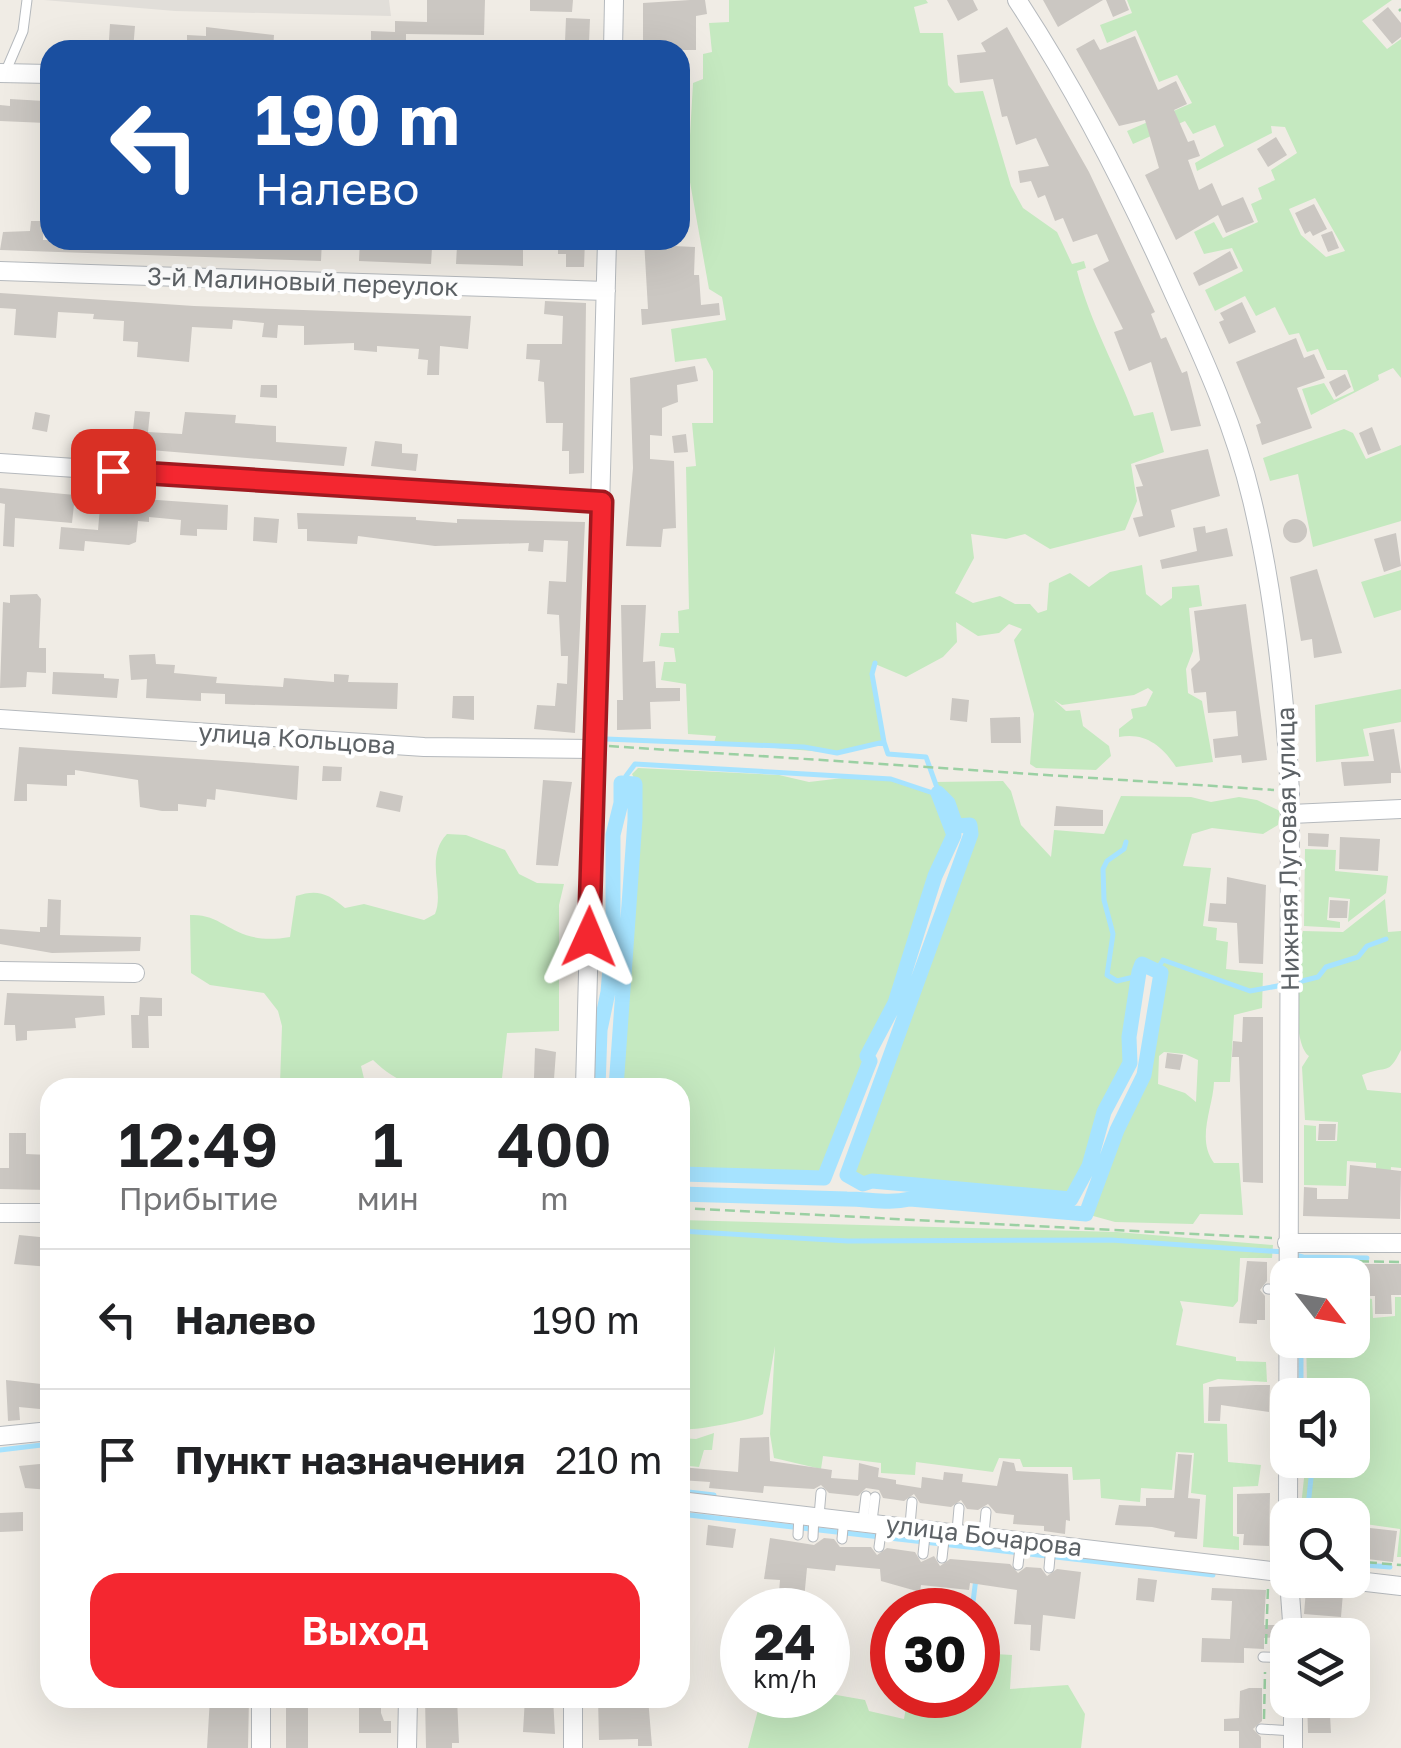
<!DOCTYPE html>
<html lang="ru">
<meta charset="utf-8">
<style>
body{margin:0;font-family:"Golos Text",sans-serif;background:#f6f6f6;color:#202124;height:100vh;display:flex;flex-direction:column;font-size:38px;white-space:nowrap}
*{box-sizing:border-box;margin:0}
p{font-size:32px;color:#757577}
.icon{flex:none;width:55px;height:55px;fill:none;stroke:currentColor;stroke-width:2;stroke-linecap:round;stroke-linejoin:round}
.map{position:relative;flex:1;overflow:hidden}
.sheet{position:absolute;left:40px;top:1078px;width:650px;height:630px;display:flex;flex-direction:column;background:#fff;border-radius:30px;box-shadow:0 10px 40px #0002}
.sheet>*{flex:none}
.hud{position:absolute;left:40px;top:40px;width:650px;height:210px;border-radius:30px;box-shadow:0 10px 40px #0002;background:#1a4fa0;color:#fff;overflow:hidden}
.needle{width:65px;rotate:121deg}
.controls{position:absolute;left:1270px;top:1258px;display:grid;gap:20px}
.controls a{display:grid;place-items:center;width:100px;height:100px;border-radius:20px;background:#fff;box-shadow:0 10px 40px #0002;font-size:50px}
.speed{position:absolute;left:720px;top:1588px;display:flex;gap:20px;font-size:50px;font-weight:700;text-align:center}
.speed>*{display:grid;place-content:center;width:130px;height:130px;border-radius:50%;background:#fff;box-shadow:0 10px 40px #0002;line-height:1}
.speed small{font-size:25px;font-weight:400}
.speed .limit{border:15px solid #d22;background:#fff;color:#111}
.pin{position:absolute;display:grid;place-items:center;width:85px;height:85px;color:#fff;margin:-42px;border-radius:20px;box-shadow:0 5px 15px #0006}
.me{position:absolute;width:110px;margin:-55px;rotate:1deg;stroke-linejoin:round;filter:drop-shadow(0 0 8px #0008)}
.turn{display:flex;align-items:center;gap:35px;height:210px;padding:0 50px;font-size:45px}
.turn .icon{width:130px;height:130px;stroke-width:2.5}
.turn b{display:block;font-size:70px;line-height:85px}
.eta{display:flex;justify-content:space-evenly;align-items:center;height:170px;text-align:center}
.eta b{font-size:60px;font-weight:600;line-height:70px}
.cta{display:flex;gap:20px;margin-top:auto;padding:20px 50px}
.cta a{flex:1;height:115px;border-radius:30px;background:#f42730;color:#fff;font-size:40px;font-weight:600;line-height:115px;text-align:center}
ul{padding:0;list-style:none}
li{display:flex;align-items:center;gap:30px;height:140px;padding:0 50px;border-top:2px solid #e0e0e0}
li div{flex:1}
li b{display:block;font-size:38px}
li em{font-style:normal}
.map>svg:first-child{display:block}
</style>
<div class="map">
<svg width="1401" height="1748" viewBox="0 0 1401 1748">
<rect width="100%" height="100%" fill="#f0ece5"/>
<path fill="#e1ded9" d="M44 0H389L391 16 175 11Z"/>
<path fill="#c5e9c0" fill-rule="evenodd" d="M729 0H926L928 3 914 7 920 33H943L948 85 955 93 983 91 1011 186 1023 208 1057 232 1072 264 1084 261 1086 268 1077 271C1090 323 1117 368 1134 416L1153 412 1164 452 1131 464 1137 501 1125 530 1050 549 1025 534 1006 539 971 534 974 558 955 593 973 603 1000 596 1015 604H1030L1038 613 1047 610 1049 583 1070 573 1089 587 1110 572 1142 565 1146 594 1161 606 1172 598V587L1199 585 1202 606 1189 608 1193 651 1186 669 1188 693 1202 701 1213 762 1176 767C1162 745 1144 732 1119 737V729L1133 718 1131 709 1146 706 1153 692 1148 688 1134 695 1062 705 1054 700 1066 711 1080 710 1083 726 1109 746 1111 756 1096 770 1036 768 1030 764 1034 714 1014 640 1022 629 1009 624 999 633 978 636 956 622 957 642 943 657 906 677 875 664 872 674 884 742 837 753 714 743 716 736 688 734 686 684 661 680 664 662H676L674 648 659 646 661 633H679L678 611 689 609 686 467 696 466 692 423H713V371L706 358 675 362 671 329 726 320 722 297 709 289 688 171 693 83 703 79V54L712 52 709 23 729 22Z
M1127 0H1392L1362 21 1387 49 1401 39V378L1393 368 1378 375 1379 380 1311 415 1302 389 1324 383 1334 400 1354 391 1347 370H1327L1318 349 1307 352 1299 333 1289 335 1275 307 1256 316 1245 296 1215 311 1205 290 1243 271 1232 248 1204 254 1194 232 1214 222 1223 238 1258 222 1251 204 1262 199 1258 188 1275 180 1271 170 1297 153 1285 127 1271 126 1272 133 1197 171 1195 163 1224 146 1215 125 1193 134 1185 121 1133 144 1127 131 1192 103 1177 75 1159 82 1136 30 1107 43 1100 25 1132 13ZM1315 198 1345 251 1326 257 1301 235 1289 209Z
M1344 429 1353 433 1366 459 1401 445V521L1313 547 1298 474 1270 481 1263 458Z
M1401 570V610L1374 618 1361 582Z
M1401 689V722L1363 729 1369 756 1316 762 1315 705Z
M638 768 779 775 809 782 860 776 891 779 940 797 954 835 945 849 947 858 935 876 895 1003 867 1056 870 1061 824 1178 680 1174V1088L616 1087 637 784 632 774Z
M1003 781 1011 791 1021 825 1051 857 1054 830 1104 834 1121 796 1191 797 1211 802 1239 797 1257 800 1280 811 1278 825 1263 834 1212 828 1192 834 1183 866 1211 868 1203 926 1217 928 1216 940 1228 942 1226 969 1263 973 1262 1008 1234 1015 1230 1082H1214C1213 1108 1196 1139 1214 1163H1239L1243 1215 1200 1214 1193 1224 1115 1222 1086 1214 1117 1130 1144 1075 1160 973 1143 964 1129 1037 1130 1063 1104 1112 1089 1166 1071 1199 872 1181 863 1184 847 1175 971 834 970 825 956 826 934 782ZM1164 1052 1185 1054 1198 1060 1196 1102 1185 1093 1158 1084 1159 1056Z
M447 834 466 835 505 850 519 874 537 883 564 884 559 905V1031L507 1033 501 1087C446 1088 413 1099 373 1060L361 1066 366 1087H285L280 1084 282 1026 278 1011 264 993 210 985 191 973 190 915C227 913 233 947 290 937L296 896C317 889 328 893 345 908L364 904 424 920 435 914C445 890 424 858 447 834Z
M1305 849 1336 850 1335 871 1388 876 1386 893 1348 922 1350 899 1329 897 1327 920 1340 922V928L1304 926Z
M1385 899 1388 932 1401 931V1050C1387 1077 1389 1064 1362 1075L1367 1090 1401 1093V1168L1391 1167 1390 1180H1376V1163L1347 1161 1346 1186 1304 1185V1125L1316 1126V1141H1337L1338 1122 1305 1120 1302 1067 1309 1056C1290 1043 1297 953 1303 931L1343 932Z
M680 1220 1117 1232 1273 1245 1272 1258H1240L1238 1301 1233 1307 1180 1301 1183 1310 1176 1345 1236 1357V1361L1266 1362 1267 1382 1218 1379 1203 1384 1204 1423 1227 1424 1228 1462 1261 1465 1258 1486 1233 1487V1536L1239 1537V1550L1203 1547 1206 1495 1191 1493 1194 1453 1176 1452 1172 1490 1141 1488 1140 1502 1101 1498 1100 1479 1073 1480 1072 1467H1023L1020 1459 999 1458 993 1472 916 1462 915 1475 881 1473V1463L823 1456 821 1469 774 1458 770 1434 775 1346 763 1414C756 1419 695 1431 686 1429L690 1362 680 1356Z
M1353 1283H1363V1297L1372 1299 1373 1318 1395 1316V1297H1401V1557H1397L1400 1529 1365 1524 1363 1514C1343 1509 1322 1515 1300 1515L1306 1460H1352V1395H1294L1307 1382 1306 1340H1352Z
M714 1433 712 1450H704L699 1467 680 1465V1438L696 1439Z
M978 1653 1012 1655 1010 1689 1068 1685 1085 1714 1081 1748H748L762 1695 831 1694 865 1700 869 1711 904 1719 908 1695H978Z"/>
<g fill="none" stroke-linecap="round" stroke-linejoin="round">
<path stroke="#a6e3ff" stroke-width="5" d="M606 739 804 747 837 753 884 742 872 674 875 663
M884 742 888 754 926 757 954 835
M624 790 626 776 635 764 891 779 939 795
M1126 842 1124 849 1107 861 1103 869 1104 900 1113 934 1107 975 1117 981 1138 976
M1156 971 1163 960 1250 991 1283 985
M1294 983 1318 977 1326 967 1358 957 1367 946 1386 939
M680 1231 848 1241 1111 1240 1284 1252
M1295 1255 1303 1257V1275
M1303 1257 1367 1258
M1301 1395V1340
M0 1450 50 1444
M680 1491 714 1495
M680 1514 1213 1575
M1307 1515 1313 1460
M1352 1564 1390 1567
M972 1610 976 1578"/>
<path stroke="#a6e3ff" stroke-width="15" d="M598 1088 600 1030 608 992 613 931V835L621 803V783L635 784V820L616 1088
M680 1174 824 1178 870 1061 867 1056 895 1003 935 876 954 835 938 793 948 803 956 826 970 825 971 834 847 1175 863 1184 872 1181 1071 1199 1089 1166 1104 1112 1130 1063 1129 1037 1139 972 1142 964 1161 973 1144 1075 1117 1130 1086 1214 910 1199C888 1204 870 1199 847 1199 792 1197 736 1196 680 1194"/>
</g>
<path fill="#cbc7c2" d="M427 0H485L484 35 406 34V50L371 49V31L395 32V21L427 22Z
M530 0H573L572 12 530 11Z
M690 0H705L707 14 696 16V50H643V3Z
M947 0H973L978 10 958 21Z
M1043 0H1103L1058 27Z
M1106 0H1125L1129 10 1113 17Z
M1388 7 1401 23V37L1392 44 1372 20Z
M566 18 590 19 589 42H565Z
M110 24 135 26 133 50 115 49V40H109Z
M206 27 274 35 273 50H187V35L206 36Z
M1007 27 1089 172 1155 312 1151 314 1161 339 1166 337 1182 373 1187 371 1201 426 1171 431 1151 362 1129 371 1114 332 1123 329 1093 269 1109 261 1097 234 1073 242 1063 218 1055 221 1045 195 1038 198 1031 181 1020 183 1018 171 1049 166 1036 138 1016 145 1007 116 1002 117 993 79 960 83 957 55 986 52 981 43Z
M1135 36 1158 90 1176 81 1187 104 1174 110 1188 142 1194 140 1200 156 1188 160 1199 190 1212 183 1222 206 1243 197 1254 222 1226 233 1218 215 1176 240 1145 175 1159 168 1145 120 1119 126 1076 49 1094 39 1100 50Z
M10 99 44 101 46 123 0 121V105L10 106Z
M1276 137 1287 155 1268 167 1257 149Z
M1314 204 1327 229 1313 236 1310 231 1305 234 1295 213Z
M31 221H44L43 240H322L321 261 0 250 3 232 30 231Z
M1332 231 1339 248 1328 252 1321 235Z
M360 240 432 248 431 264 359 261Z
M558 240H585L584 267H566V254H558Z
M644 240H673V246L695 247 694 275H699L701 305 719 303 720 315 642 325 641 309H648Z
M491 245H523V266L456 264 457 246Z
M1230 251 1238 268 1199 286 1193 273Z
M0 293 194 306 471 316 468 349 440 346 439 375H427L428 360 418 359 419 349 377 346V352L354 350V343L304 345V326L278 325 277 338 262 337 264 323 233 320 232 329 192 327 189 362 137 357 138 342 123 341 124 321 93 319 94 314 58 312 56 338 14 335 16 309 0 308Z
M545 301 586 303 584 473 569 474V451H562L563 423H546L544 382 538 381 540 360 526 359 527 344H562L563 316 544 314Z
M1242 302 1256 332 1229 344 1219 322 1224 320 1220 313Z
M1296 338 1304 358 1314 354 1325 378 1297 388 1312 428 1262 445 1256 425 1261 423 1236 362Z
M695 366 698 381 677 385 678 402 662 408V436L650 435V459L674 461 676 528 663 529 661 547 626 546 633 468 630 378Z
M1345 374 1351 387 1336 397 1329 382Z
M261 385H277V398L260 397Z
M135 411 150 412 148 432 182 434 185 412 236 415 235 423 276 426V442L347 447 344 466 114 447V442H106L107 429 133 430Z
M35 412 50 415 47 432 32 429Z
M1372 427 1381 450 1368 455 1359 433Z
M686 434 688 452 674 453 672 436Z
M375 441 402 444V453L418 454 416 471 371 466Z
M1208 449 1220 496 1171 510 1175 527 1139 537 1133 518 1143 516 1136 487 1143 486 1135 465Z
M0 488 75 495 72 523 15 518 14 547 3 546 5 504 0 503Z
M101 496 228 505 227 530 197 529V536L180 535 181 520 149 517V522L138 521 136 542 129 545 85 541 84 551 59 549 61 527 98 530Z
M297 513 416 517V520L457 523V519L585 522 575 733 534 729 537 705 555 706 557 683 567 684 568 656H561L559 615 547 614 549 581 566 582 568 541 544 540 543 552 528 551 529 543 435 546 358 536 357 544 307 541V529H298Z
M254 517 279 519 277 543 253 541Z
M1283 531a12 12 0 1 1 24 0a12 12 0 1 1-24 0Z
M1205 526 1206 533 1227 528 1233 556 1162 569 1160 560 1197 551 1193 528Z
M1396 533 1401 566 1384 572 1374 539Z
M1317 569 1342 653 1314 658 1312 639 1301 641 1290 577Z
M37 594 41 599 39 648H46V673L27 672 26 687 0 688 3 602 10 603V595Z
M1246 604 1267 760 1242 763 1241 755 1215 758 1213 739 1238 736 1236 711 1208 713 1206 692 1194 693 1191 669 1200 660 1194 611Z
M621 605H646L643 662 655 661 656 688H680V701L650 702 651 729 617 730V700H623Z
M155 654 156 664 175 665 174 673 217 677 216 683 283 687 284 678 334 682V674L349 675 348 682 398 683 397 709 225 704V694L201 693V701L146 698 147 679 131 680 129 655Z
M53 672 104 674V678L119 679 117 698 52 694Z
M453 696H474V720L452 718Z
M952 698 969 700 967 722 950 720Z
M1020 717 1021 743H991L990 718Z
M1394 729 1401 773H1391V783L1344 786 1341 762 1374 761 1369 733Z
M19 747 299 766 297 800 216 789 215 800 207 799 206 807 178 804V811H162L140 807 138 780 75 770V775H67V786L27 784V801H14Z
M323 766 342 767 341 781H322Z
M543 780 572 782 558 866 536 865Z
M380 791 403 796 400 812 376 807Z
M1056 806 1103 810V826H1054Z
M1308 833 1329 834 1328 847 1308 846Z
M1340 837 1380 839 1378 871 1339 869Z
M1227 877 1266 885 1263 964 1239 963 1237 923 1208 921 1210 903 1226 904Z
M48 899 61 900 60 935 141 937 140 951 52 953 0 944V929L40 932V927H47Z
M1330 900 1348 901 1347 918H1329Z
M7 993 104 996 105 1015 75 1018 76 1028 27 1031V1040L16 1041 15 1025H4Z
M140 997 162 998V1016H148L149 1048H132L131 1015H139Z
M1243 1017H1263V1183L1243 1182 1239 1057H1232L1233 1041 1242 1042Z
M535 1048 556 1052 554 1079 534 1078Z
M1167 1053 1183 1055 1180 1070 1165 1068Z
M1319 1124H1336L1335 1140H1318Z
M9 1133H26V1154L50 1155V1190L0 1189V1168H9Z
M1350 1165 1401 1171 1400 1219 1303 1216 1304 1187 1317 1188V1199H1348Z
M19 1235 50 1238V1267L14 1264Z
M1247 1261 1267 1262V1281L1260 1290 1265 1296V1320H1257V1324L1239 1323Z
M1352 1264H1401V1295H1391L1392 1314H1375V1296H1367V1280H1352Z
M6 1380 50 1385V1410L19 1407 20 1420 8 1421Z
M1256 1385H1270L1269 1412 1221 1405 1220 1421H1208L1209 1387Z
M769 1437 770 1461 832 1470 831 1478 858 1480 859 1463 879 1468 878 1477 896 1480V1484L921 1488 922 1477 943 1480 944 1472 963 1474 962 1482 997 1486 1003 1461 1014 1463 1016 1471 1068 1474 1070 1521 1066 1520 1065 1534 1044 1531V1526L1013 1524 1014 1515 996 1513 988 1504 978 1510 967 1509 961 1500 951 1507 920 1503 914 1494 904 1501 883 1498 879 1490 866 1488 858 1496 829 1493 821 1485 814 1489 764 1486 763 1493 709 1488 710 1482 680 1480V1467L738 1472 740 1438Z
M1178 1454 1192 1455 1188 1498 1200 1499 1197 1539 1174 1537 1175 1532 1152 1527 1115 1525 1119 1505 1146 1506V1498H1174Z
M50 1463V1490L25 1488 19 1466Z
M1270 1493 1269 1546 1243 1545 1244 1534H1237V1494Z
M23 1512V1531L0 1532V1513Z
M708 1525 736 1529 733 1548 706 1545Z
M1370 1528 1397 1531 1393 1562 1367 1559Z
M770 1538 814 1545 824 1538 834 1539 840 1547H871L877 1555 887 1548 915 1552 921 1562 934 1556 940 1566 950 1559 1010 1564 1018 1573 1026 1567 1041 1568 1047 1576 1057 1569 1081 1572 1075 1619 1043 1615 1040 1651 1030 1650 1031 1625 1014 1624 1017 1590 970 1583 969 1590 921 1585 920 1592 881 1581 880 1569 836 1565 835 1571 807 1568 803 1610H782L778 1605 780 1580 764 1579Z
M1138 1578 1157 1580 1154 1602 1136 1600Z
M1212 1588 1266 1590 1264 1625H1279L1280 1637 1264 1638V1649L1244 1648V1663L1201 1662 1202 1638 1230 1639 1232 1601 1211 1600Z
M1306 1590 1343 1593 1341 1617 1304 1614Z
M1249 1688H1262V1721L1253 1729 1261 1737V1748H1239V1731H1224V1719L1239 1718 1240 1691Z
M210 1698H249L248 1748H207Z
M286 1698H308V1748H286Z
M359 1698H381V1713L384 1721H391V1733H359Z
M425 1698H457L459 1743H452V1748H426Z
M525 1698H553L555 1734 523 1732Z
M598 1698H648L652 1746H638V1739L599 1740Z
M1307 1700H1323V1715H1330L1331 1733H1308Z"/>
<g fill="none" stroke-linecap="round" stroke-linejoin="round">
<defs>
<path id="service" d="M5 73 23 31 27 0
M1268 1289 1287 1290
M819 1516 821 1493
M863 1520 866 1496
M872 1521 875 1497
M910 1525 912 1502
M957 1531 959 1508
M984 1534 986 1512
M798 1535 799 1514
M813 1537 814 1515
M842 1539 844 1518
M879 1547 882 1525
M923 1554 926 1527
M942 1558 945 1531
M1018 1565 1021 1539
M1049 1568 1051 1546
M1263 1657 1288 1658
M1261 1729 1293 1731"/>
<path id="minor" d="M1017 0C1078 93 1129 193 1174 294 1205 361 1235 428 1252 500 1275 596 1285 695 1290 793L1288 1515
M613 50 614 0
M0 73 50 74
M0 271 606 291
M0 463 602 503
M0 719 424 747 593 749
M1291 814 1401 809
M0 971 135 973
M585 1088 607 240
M0 1213H50
M1287 1243H1401
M0 1436 50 1431
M680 1501 1288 1573
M1289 1580 1293 1635
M1349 1580 1401 1586
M261 1748V1698
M407 1748 408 1698
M573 1748V1698
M1293 1748V1700"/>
</defs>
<use href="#service" stroke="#b5b9bd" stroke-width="11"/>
<use href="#minor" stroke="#b5b9bd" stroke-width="20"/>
<path stroke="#9bd0a3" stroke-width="2.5" stroke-dasharray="10 5" stroke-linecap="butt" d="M1399 11 1401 9
M609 746 1274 790
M680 1208 1272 1238
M1344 1261 1401 1262
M1352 1561 1401 1565
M1266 1644 1268 1587
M1264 1719 1265 1672"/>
<use href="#service" stroke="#fff" stroke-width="9"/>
<use href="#minor" stroke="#fff" stroke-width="18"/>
</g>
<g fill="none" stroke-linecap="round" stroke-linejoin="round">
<defs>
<path id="route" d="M113 471 602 502 589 937"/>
</defs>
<use href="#route" stroke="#9f191f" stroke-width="25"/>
<use href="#route" stroke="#f42730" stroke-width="18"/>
</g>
<g text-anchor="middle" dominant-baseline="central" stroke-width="8" stroke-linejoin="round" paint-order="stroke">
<g font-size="25" fill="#5d6266" stroke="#fff">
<text transform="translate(303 281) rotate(2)">3-й Малиновый переулок</text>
<text transform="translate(297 738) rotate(4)">улица Кольцова</text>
<text transform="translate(1287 849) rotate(-91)">Нижняя Луговая улица</text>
<text transform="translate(984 1535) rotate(7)">улица Бочарова</text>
</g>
</g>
</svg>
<div class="controls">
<a><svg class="needle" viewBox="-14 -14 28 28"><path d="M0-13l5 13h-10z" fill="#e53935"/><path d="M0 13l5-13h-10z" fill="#757577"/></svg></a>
<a><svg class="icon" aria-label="sound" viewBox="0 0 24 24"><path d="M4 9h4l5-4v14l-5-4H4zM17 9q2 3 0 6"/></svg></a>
<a><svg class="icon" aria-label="search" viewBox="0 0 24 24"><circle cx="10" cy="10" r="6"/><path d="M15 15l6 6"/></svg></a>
<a><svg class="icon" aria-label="layers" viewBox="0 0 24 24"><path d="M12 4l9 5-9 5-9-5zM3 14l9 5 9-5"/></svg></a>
</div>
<div class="speed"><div>24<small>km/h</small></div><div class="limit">30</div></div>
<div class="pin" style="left:113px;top:471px;background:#d93025"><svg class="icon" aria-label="arrive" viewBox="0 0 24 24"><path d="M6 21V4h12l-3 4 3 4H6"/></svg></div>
<svg class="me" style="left:589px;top:937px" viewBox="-20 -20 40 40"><path d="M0-17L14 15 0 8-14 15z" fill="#f42730" stroke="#fff" stroke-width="4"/></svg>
<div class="hud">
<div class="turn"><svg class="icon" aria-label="left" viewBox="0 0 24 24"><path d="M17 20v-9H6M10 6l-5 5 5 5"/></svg><div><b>190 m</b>Налево</div></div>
</div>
<section class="sheet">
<div class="eta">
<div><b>12:49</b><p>Прибытие</p></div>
<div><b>1</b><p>мин</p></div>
<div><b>400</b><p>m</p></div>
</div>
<ul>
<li><svg class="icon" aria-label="left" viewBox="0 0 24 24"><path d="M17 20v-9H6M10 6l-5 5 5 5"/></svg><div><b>Налево</b></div><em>190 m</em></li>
<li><svg class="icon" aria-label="arrive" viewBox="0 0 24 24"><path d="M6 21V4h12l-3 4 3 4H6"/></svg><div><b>Пункт назначения</b></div><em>210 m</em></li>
</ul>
<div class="cta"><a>Выход</a></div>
</section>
</div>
